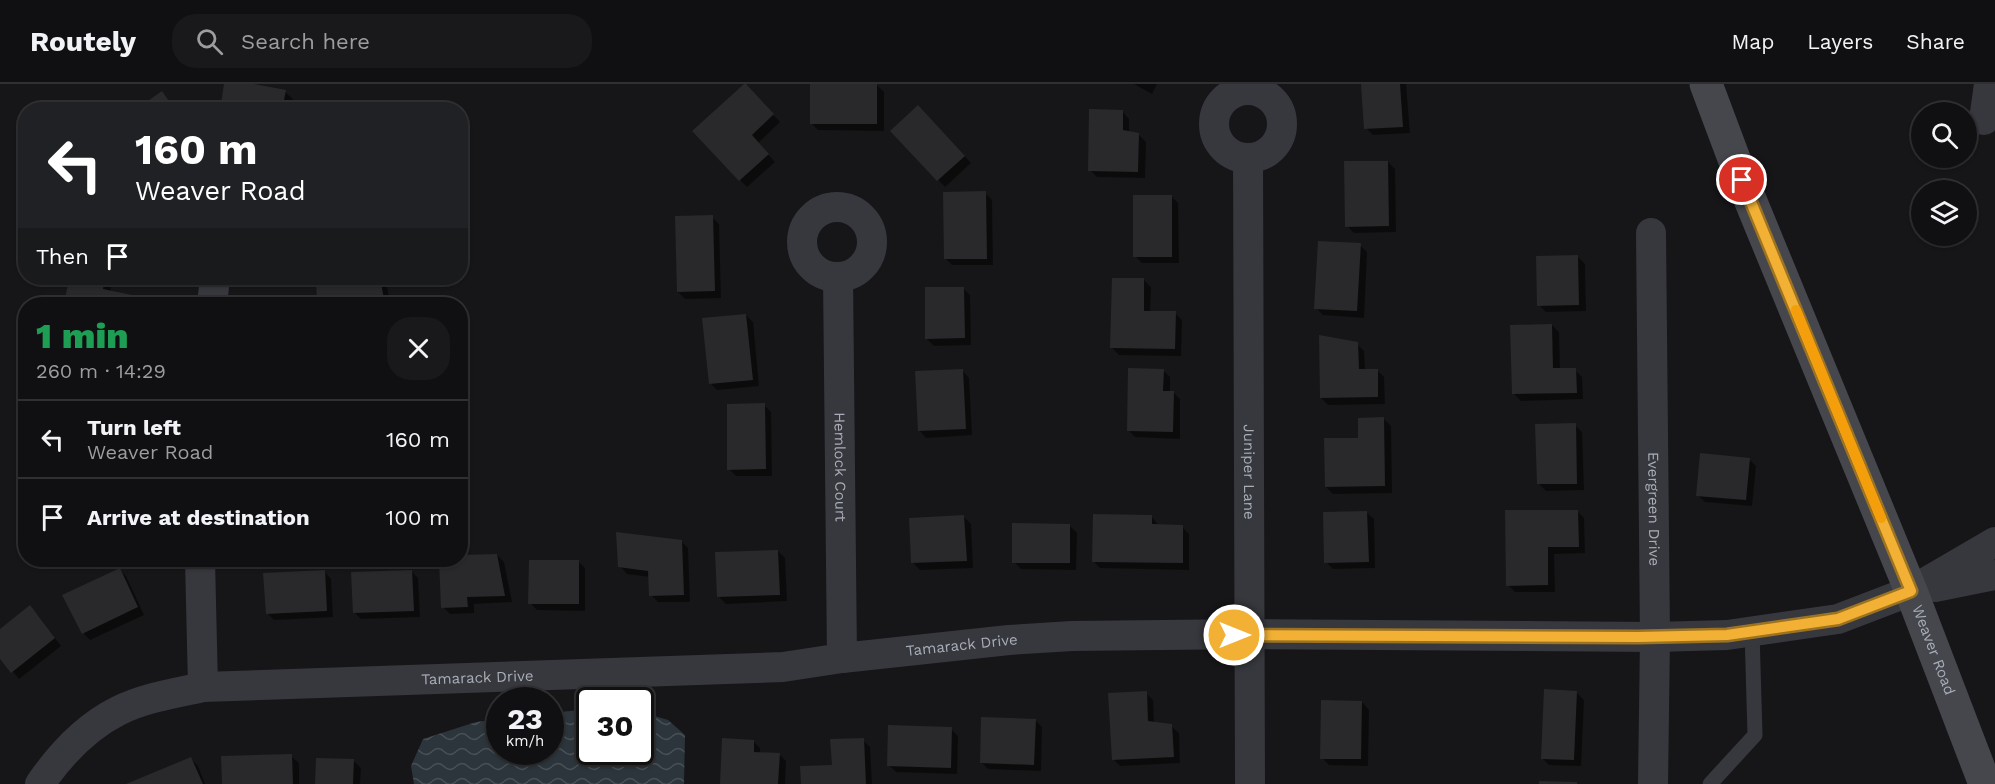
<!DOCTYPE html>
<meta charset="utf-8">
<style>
body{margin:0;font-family:"Work Sans",sans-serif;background:#19191b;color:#f1f3f6;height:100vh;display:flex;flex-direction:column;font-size:22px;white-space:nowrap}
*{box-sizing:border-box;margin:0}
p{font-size:20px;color:#9c9d9f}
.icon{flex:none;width:33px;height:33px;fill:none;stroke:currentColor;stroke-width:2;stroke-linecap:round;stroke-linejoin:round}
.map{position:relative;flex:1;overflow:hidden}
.side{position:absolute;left:18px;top:213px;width:450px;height:270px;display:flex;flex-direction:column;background:#101012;border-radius:24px;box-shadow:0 2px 4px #0004,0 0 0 2px #303032}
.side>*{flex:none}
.top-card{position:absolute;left:18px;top:18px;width:450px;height:183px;border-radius:24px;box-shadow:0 2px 4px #0004,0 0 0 2px #303032;background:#202124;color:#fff;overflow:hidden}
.controls{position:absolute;left:1911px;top:18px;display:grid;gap:12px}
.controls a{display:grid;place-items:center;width:66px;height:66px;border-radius:50%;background:#101012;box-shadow:0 2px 4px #0004,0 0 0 2px #303032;font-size:30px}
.speed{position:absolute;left:486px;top:603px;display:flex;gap:12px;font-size:30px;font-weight:700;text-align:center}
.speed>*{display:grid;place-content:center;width:78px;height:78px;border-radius:50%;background:#101012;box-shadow:0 2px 4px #0004,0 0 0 2px #303032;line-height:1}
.speed small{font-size:15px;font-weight:400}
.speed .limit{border:3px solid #111;border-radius:9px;background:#fff;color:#111}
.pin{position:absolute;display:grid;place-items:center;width:51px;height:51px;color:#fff;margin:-26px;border:3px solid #fff;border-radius:50%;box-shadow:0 2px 6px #0007}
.me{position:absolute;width:66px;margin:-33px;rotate:90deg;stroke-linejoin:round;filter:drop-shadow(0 0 4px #0008)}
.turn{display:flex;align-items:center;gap:21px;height:126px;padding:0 18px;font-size:27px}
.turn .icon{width:78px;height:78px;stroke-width:2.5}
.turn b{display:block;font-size:42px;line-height:51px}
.then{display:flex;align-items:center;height:57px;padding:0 18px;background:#0003;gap:12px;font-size:22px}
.round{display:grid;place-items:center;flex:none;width:63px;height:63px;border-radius:24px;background:#19191b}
.summary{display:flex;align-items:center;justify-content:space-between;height:102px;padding:0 18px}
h1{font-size:36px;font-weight:800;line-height:45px;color:#1e9e55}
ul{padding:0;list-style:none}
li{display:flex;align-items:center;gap:18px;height:78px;padding:0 18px;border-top:2px solid #303032}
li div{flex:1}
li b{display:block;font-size:22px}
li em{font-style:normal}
header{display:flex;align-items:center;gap:36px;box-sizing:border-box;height:84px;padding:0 30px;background:#101012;border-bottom:2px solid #303032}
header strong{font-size:28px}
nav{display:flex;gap:33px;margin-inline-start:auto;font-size:21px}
.search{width:420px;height:54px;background:#19191b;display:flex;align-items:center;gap:15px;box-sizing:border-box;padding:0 21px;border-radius:24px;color:#9c9d9f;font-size:22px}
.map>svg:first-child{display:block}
</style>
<header>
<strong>Routely</strong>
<div class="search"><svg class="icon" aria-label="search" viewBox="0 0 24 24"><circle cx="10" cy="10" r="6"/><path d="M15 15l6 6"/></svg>Search here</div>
<nav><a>Map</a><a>Layers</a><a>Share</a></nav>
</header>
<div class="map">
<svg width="1995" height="700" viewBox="0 0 1995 700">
<defs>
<pattern id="water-waves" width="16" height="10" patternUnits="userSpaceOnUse" patternTransform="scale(1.5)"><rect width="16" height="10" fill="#2c353c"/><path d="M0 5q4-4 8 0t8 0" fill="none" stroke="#485056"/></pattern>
</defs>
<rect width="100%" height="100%" fill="#161618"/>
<path fill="url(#water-waves)" d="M589 625 590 668H640L641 628 668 636 685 651 684 700H414L411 682 423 655 476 638 499 635 500 668H550L551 629Z"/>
<path fill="#0007" d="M226 0H246L285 8 293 15 290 26H221Z
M1134 0H1157L1152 10Z
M1363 0H1406L1410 49 1373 51 1366 44Z
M877 1 884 8V47L818 46 811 39Z
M752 8 780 38 758 59 775 78 747 103 740 96Z
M1122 27 1129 35V49L1139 51 1146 58 1145 94 1097 93 1090 86Z
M925 30 971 79 945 103 892 47Z
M1388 78 1395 85 1396 148 1354 149 1347 142Z
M985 109 992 116 993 181H952L945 174Z
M1171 112 1178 119 1179 179H1142L1135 172Z
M712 133 719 140 721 214 685 215 678 208Z
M1360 161 1367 168 1364 234 1323 231 1316 224Z
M1578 173 1585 180 1586 227 1546 228 1539 221Z
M71 194H113L110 208 132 213 138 220H65Z
M318 194 380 195 387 202 390 220H318Z
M1144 196 1151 203 1150 228 1175 229 1182 236 1181 272 1119 271 1112 264Z
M963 204 970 211 971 261 934 262 927 255Z
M746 231 753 238 759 302 717 306 710 299Z
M1552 241 1559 248 1560 286H1575L1582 293 1583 315 1521 317 1514 310Z
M1357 260 1364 267 1365 286H1377L1384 293 1385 320 1328 321 1321 314Z
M962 286 969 294 972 351 926 354 919 346Z
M1163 286 1170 293V308H1173L1180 315V355L1135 353 1128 346Z
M764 321 771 328 772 392H736L729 385Z
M1384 335 1391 342 1392 409 1333 410 1326 403Z
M1575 341 1582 348 1584 406 1546 407 1539 400Z
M1749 375 1756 382 1752 422 1705 418 1698 411Z
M1577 427 1584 434 1585 469 1554 470 1555 508H1515L1508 501Z
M1366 428 1374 435 1375 484 1333 485 1326 478Z
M964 433 971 440 973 484 920 486 913 479Z
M1152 433 1159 442 1182 443 1189 450V486L1100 484 1093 477Z
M1070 442 1077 449 1076 486 1021 485 1014 478Z
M681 457 688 464 690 518H658L651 511 650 493 627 490 620 482Z
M778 467 785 474 787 517 726 520 719 513Z
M497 471 504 478 512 518 474 520V529L450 530 443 523 441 476H460Z
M578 477 585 484V527L537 526 530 519Z
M119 485 126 492 144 531 90 556 83 549Z
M324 487 331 495 333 533 274 536 267 529Z
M411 487 418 494 420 533 361 535 354 528Z
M37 530 61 562 19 595 0 572V546Z
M1146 609 1153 616 1154 639 1171 642 1179 649 1180 679 1120 682 1113 675Z
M1577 609 1584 616 1581 682 1549 681 1542 674Z
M1362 618 1369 626 1368 682 1329 681 1322 674Z
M1035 636 1042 643 1041 687 988 685 981 678Z
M951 645 958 652 957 690 896 688 889 681Z
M863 656 870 663 872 700H802L833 683Z
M753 657 760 664V670H779L786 677 785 700H721Z
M291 672 299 679V700H223Z
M191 675 198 682 205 700H130Z
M354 677 361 684 360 700H317Z"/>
<path fill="#29292c" d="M224 0H254L286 6 282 26H220Z
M744 0H746L774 30 752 51 769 70 739 97 692 47Z
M810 0H877V40H810Z
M1361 0H1400L1403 43 1364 45Z
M162 7 175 26H135Z
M918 21 965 72 937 97 890 47Z
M1089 25 1123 26V46L1139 49 1138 88 1088 87Z
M1344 77H1388L1389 142 1345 143Z
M986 107 987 175H944L943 108Z
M1133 111H1172V173H1133Z
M713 131 715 207 677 208 675 132Z
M1318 157 1361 159 1357 227 1314 225Z
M1578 171 1579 221 1537 222 1536 172Z
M69 194H105L103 205 132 211 130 220H64Z
M316 194H380L385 220H317Z
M1112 194H1144V227H1176L1175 265 1110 264Z
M925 203H964L965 254 925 255Z
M746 230 753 296 709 300 702 234Z
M1552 240 1553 284H1576L1577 309 1512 310 1510 241Z
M1319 251 1358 258 1359 285H1378V313L1320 314Z
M1128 284 1164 285 1163 307H1174L1173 348 1127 347Z
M963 285 966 345 918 347 915 287Z
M765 319 766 385 727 386V320Z
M1384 333 1385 402 1325 403 1324 354H1358V334Z
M1576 339 1577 400H1537L1535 340Z
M1700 369 1750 374 1746 416 1696 412Z
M1505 426H1578L1579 463H1548V501L1506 502Z
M1367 427 1369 478 1324 479 1323 428Z
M1093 430 1152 431V440L1183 441V479L1092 478Z
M964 431 967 477 911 479 909 434Z
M1012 439 1070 440V479H1012Z
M616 448 682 456 684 511 649 512 648 487 618 483Z
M778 466 780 511 717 513 715 468Z
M497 470 505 512 467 513 468 523 441 524 439 476H460V471Z
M529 476H579V520H528Z
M120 484 138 523 82 550 62 511Z
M325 486 327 527 266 530 263 489Z
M412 486 414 527 353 529 351 488Z
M30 521 55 554 11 589 0 575V545Z
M1544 605 1577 607 1574 676 1541 675Z
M1147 607 1148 637 1172 640 1174 673 1112 676 1108 609Z
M1321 616 1362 617 1361 675H1320Z
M981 633 1036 635 1034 681 980 679Z
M888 641 952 643 951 684 887 682Z
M722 654 754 656V668L780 669 778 700H720Z
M864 654 866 700H801L800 682 832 681 830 655Z
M292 670 293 700H222L221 672Z
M191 673 203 700H126Z
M316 674 354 675 353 700H315Z
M1539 697 1577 698V700H1539Z"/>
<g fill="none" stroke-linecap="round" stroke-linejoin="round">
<path stroke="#37383d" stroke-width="15" d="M1710 700 1755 651 1752 547"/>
<g stroke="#37383d" stroke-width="30">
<circle cx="1248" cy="40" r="34"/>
<path d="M1984 36 1989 0"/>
<path id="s1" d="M1248 74 1250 700"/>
<circle cx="837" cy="158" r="35"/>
<path id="s2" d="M1651 149 1655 553 1653 700"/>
<path id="s3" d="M838 193 842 574"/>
<path d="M212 220 215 194"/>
<path d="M200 476 203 603"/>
<path d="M1935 503 1995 491"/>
<path id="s4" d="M40 700C60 671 86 643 118 627 144 614 175 609 203 603L783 583 842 574 1009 556 1072 552 1251 550 1655 553 1727 551 1838 535 1911 507 1995 458"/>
</g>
<path stroke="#45474d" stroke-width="33" id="s5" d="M1706 0 1742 96 1911 507 1985 700"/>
</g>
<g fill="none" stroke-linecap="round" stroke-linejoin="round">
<defs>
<path id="route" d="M1234 551 1638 553 1727 551 1838 535 1911 507 1742 96"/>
</defs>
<use href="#route" stroke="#9d7322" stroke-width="15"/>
<use href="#route" stroke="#f2b134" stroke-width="10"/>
<path stroke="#f59e0b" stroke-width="10" d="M1796 226 1881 434"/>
</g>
<g text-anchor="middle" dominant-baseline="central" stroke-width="6" stroke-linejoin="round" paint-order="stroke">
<g font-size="15" fill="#a8adb8" stroke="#111113">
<text stroke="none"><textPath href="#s3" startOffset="190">Hemlock Court</textPath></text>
<text stroke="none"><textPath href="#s1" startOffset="314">Juniper Lane</textPath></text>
<text stroke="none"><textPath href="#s2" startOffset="276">Evergreen Drive</textPath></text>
<text stroke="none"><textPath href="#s4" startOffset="957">Tamarack Drive</textPath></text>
<text stroke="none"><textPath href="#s5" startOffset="610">Weaver Road</textPath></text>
<text stroke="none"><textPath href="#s4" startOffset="471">Tamarack Drive</textPath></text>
</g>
</g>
</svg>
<div class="controls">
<a><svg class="icon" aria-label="search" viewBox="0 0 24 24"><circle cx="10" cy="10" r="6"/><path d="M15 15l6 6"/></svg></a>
<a><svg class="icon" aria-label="layers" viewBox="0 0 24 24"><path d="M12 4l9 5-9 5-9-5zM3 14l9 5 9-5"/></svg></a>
</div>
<div class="speed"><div>23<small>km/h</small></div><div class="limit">30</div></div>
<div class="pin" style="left:1742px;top:96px;background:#d93025"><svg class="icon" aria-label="arrive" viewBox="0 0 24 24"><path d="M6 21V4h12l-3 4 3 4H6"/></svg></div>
<svg class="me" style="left:1234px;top:551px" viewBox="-20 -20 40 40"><circle r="17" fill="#f2b134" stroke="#fff" stroke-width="3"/><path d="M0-11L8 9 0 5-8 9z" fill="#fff"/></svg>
<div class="top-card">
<div class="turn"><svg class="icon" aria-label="left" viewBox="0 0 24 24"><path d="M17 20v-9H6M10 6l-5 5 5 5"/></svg><div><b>160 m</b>Weaver Road</div></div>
<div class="then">Then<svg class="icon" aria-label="arrive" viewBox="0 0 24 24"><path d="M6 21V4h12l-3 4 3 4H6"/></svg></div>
</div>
<section class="side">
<div class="summary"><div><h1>1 min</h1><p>260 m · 14:29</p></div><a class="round"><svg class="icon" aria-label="close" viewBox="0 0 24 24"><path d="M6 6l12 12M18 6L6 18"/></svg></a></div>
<ul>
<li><svg class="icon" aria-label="left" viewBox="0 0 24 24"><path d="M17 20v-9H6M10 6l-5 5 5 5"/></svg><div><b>Turn left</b><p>Weaver Road</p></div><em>160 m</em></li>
<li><svg class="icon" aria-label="arrive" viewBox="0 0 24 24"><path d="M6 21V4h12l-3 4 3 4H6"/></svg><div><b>Arrive at destination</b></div><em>100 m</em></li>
</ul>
</section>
</div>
